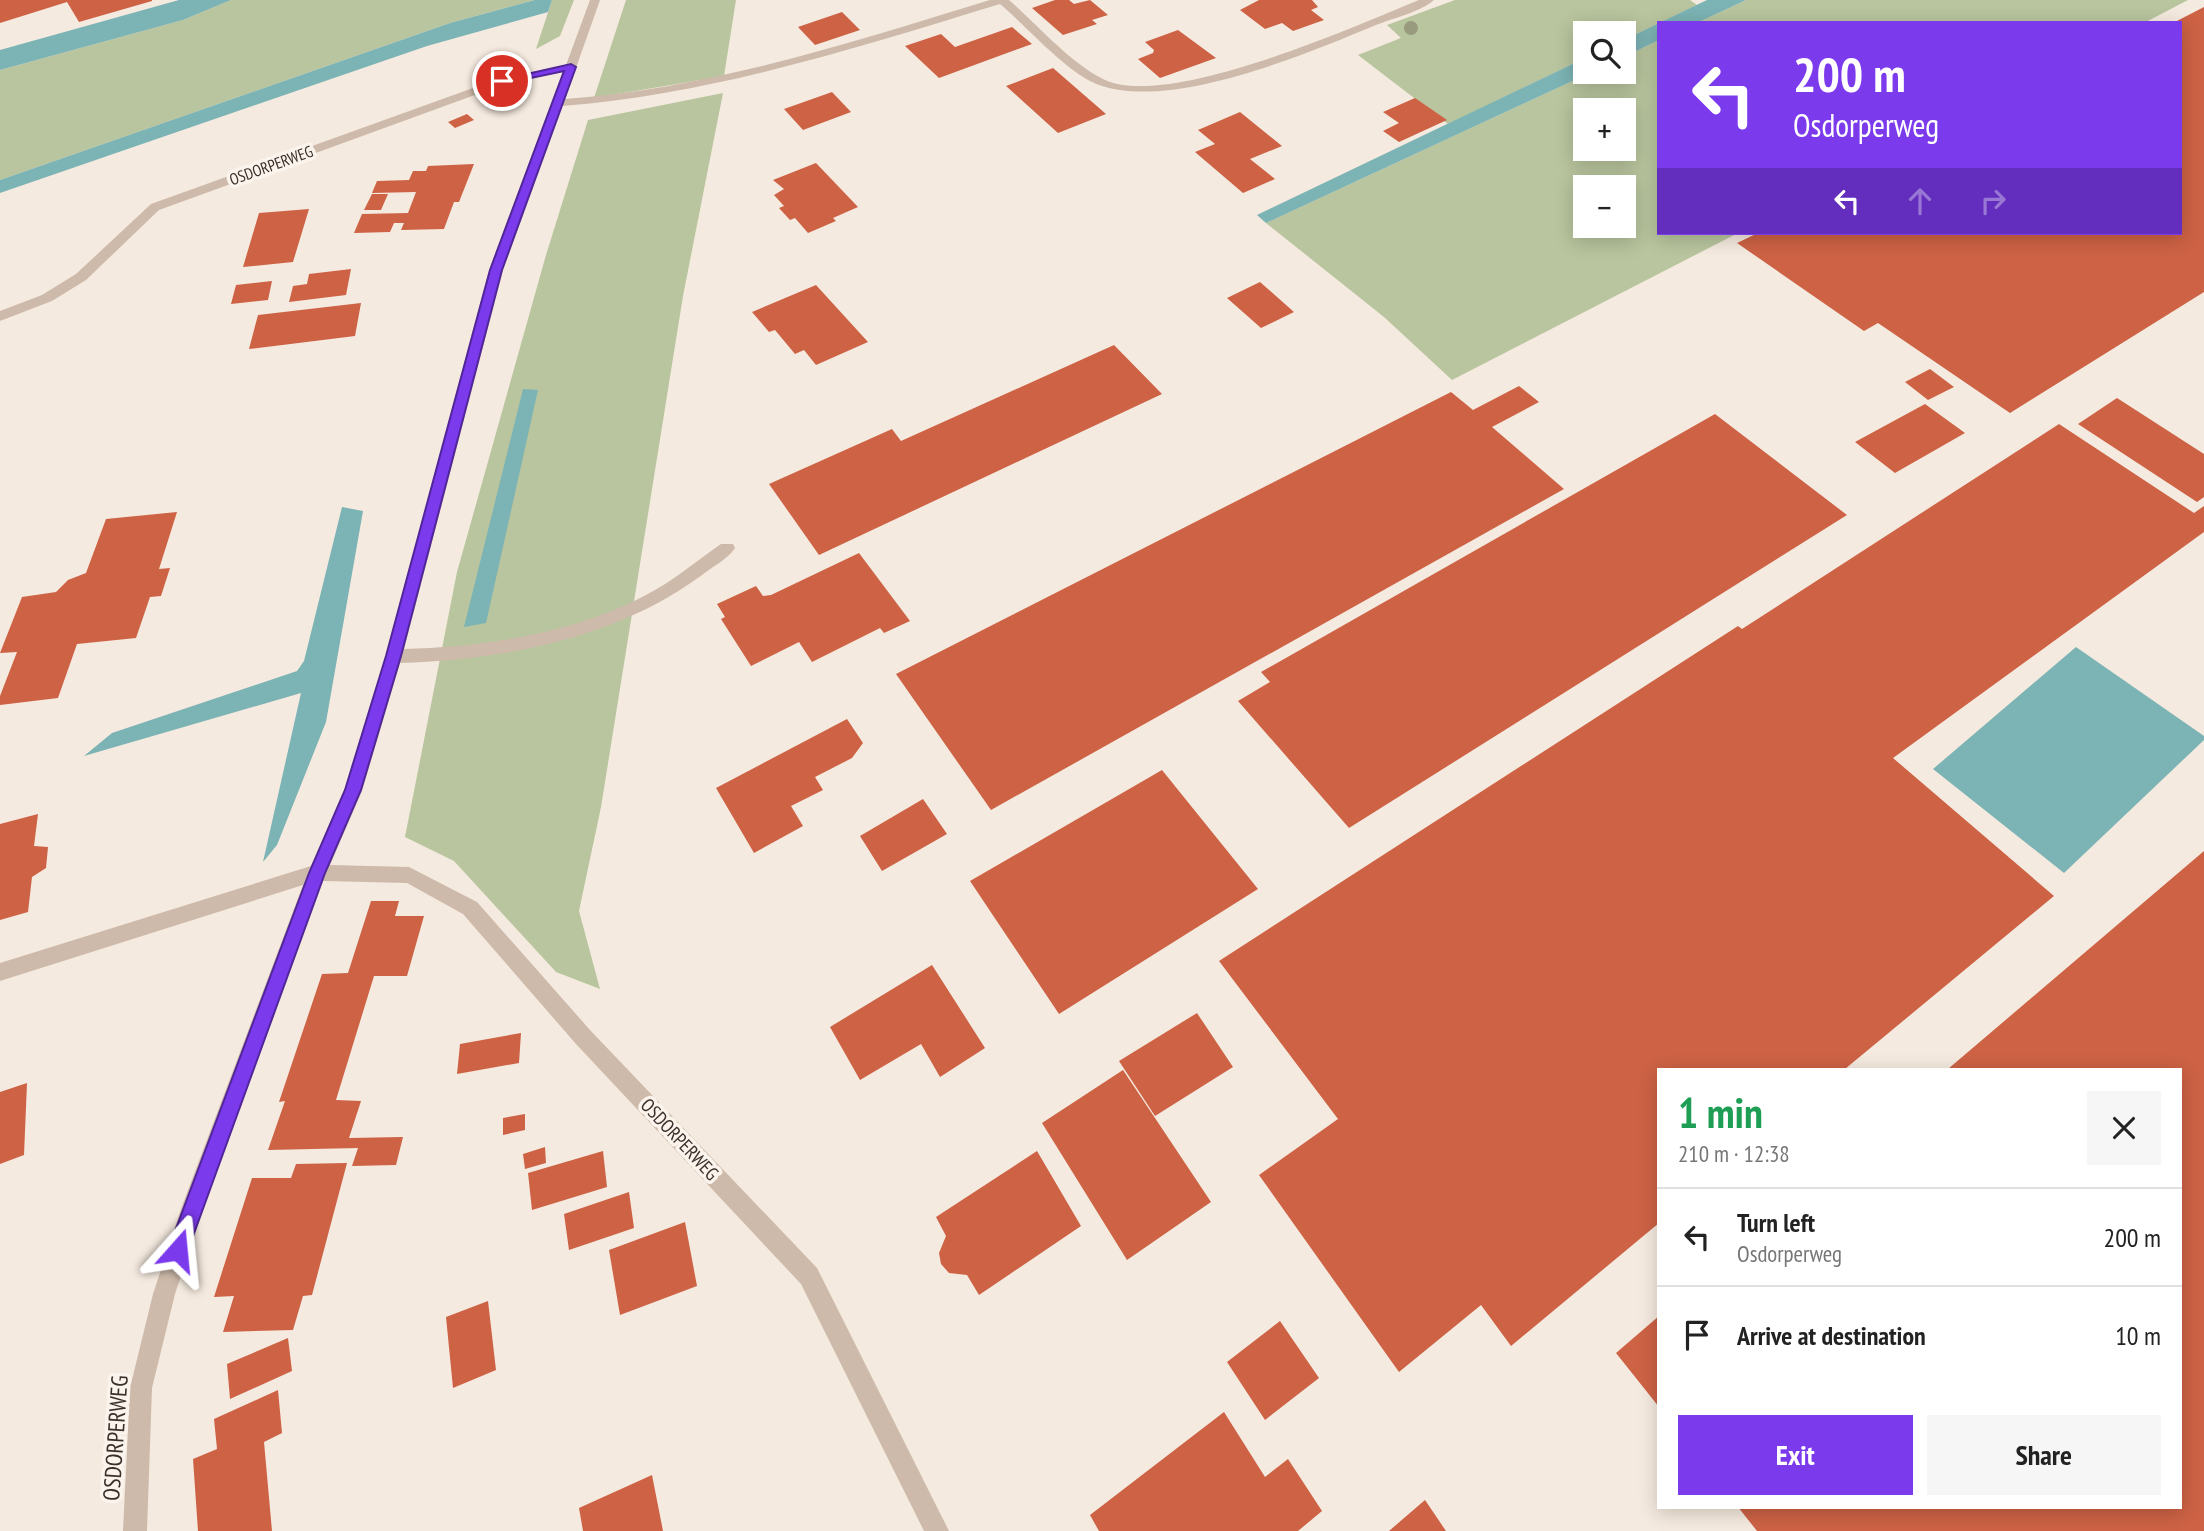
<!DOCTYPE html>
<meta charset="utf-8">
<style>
body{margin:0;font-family:"PT Sans Narrow",sans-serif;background:#f6f6f6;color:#222;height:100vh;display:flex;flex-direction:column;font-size:26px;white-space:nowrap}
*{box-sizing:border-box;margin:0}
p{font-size:23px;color:#767676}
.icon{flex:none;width:38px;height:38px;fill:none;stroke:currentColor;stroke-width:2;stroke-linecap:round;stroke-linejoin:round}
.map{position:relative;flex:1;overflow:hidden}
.sheet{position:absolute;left:1657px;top:1068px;width:525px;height:441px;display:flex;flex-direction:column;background:#fff;border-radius:0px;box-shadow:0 4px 18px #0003}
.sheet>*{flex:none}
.top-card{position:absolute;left:1657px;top:21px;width:525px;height:214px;border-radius:0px;box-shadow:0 4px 18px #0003;background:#7c3aed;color:#fff;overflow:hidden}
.tools{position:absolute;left:1573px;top:21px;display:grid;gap:14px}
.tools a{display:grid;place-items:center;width:63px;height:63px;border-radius:0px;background:#fff;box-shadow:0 4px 18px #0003;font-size:35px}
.pin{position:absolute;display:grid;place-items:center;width:60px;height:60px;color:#fff;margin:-30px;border:4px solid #fff;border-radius:50%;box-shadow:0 2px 7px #0007}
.me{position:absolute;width:77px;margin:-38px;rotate:18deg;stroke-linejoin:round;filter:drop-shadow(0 0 5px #0008)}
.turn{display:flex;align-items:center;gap:24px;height:147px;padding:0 21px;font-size:32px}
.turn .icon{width:91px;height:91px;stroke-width:2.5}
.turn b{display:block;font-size:49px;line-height:60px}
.lanes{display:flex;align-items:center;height:66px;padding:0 21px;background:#0003;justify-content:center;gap:35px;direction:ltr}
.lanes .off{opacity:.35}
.round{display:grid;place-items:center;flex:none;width:74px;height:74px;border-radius:0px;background:#f6f6f6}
.headline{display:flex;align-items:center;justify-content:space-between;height:119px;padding:0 21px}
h1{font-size:42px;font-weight:800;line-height:52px;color:#1e9e55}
.cta{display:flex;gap:14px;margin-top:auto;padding:14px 21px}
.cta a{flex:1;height:80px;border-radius:0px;background:#7c3aed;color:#fff;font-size:28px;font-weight:800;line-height:80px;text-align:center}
.cta a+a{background:#f6f6f6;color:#222}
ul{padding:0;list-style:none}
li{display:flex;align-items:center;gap:21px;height:98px;padding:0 21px;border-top:2px solid #e0e0e0}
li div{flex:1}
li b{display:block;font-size:26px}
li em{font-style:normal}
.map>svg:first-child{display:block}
</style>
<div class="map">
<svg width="2204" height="1531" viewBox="0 0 2204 1531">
<rect width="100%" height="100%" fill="#f5eadf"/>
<path fill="#b9c59e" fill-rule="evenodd" d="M231 0H535L450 23 0 180V70L183 20Z
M552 0H574L560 36 536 49Z
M626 0H736L724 76 594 98Z
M1455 0H1690L1697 5 1624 40V33H1586L1585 58 1448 124 1358 55 1401 38 1387 25Z
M1746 0H2188L2144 23H1697Z
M1659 40V233H1738L1452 380 1384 317 1266 223 1592 72H1624V57ZM1586 110H1624V149H1586ZM1586 187H1624V226H1586Z
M723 93 683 296 601 807 579 911 600 989 556 972 454 861 405 837 457 572 546 255 588 120Z"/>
<path fill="#7cb3b4" d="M179 0H231L183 20 0 70V50Z
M535 0H552L548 12 427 46 0 193V180L450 23Z
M1707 0H1746L1697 23H1659Z
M1659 23V40L1624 57V40Z
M1585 58 1586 72H1592L1266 223 1257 215Z
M523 389 538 390 486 623 464 627Z
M342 507 363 511 326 722 277 845 263 862 301 693 84 756 112 733 297 671 304 661Z
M2076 647 2204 736V740L2064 873 1933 769Z"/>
<path fill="#cd6245" d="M0 0H152V1L79 22 67 2 0 23Z
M1055 0H1069L1074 4 1090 0 1108 15 1092 20 1097 24 1063 35 1032 8Z
M1259 0H1312L1318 7 1311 10 1324 20 1293 31 1282 23 1265 29 1240 10Z
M2204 7V292L2010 413 1878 323 1864 331 1737 243 1758 233H2180V23H2173Z
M842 12 860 30 815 45 798 27Z
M1012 27 1032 44 939 78 905 46 941 34 955 47Z
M1178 30 1216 58 1160 78 1138 59 1153 53 1154 50 1145 42Z
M1053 68 1106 114 1058 133 1006 86Z
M832 92 851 112 803 130 784 109Z
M1415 98 1447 120 1399 142 1383 131 1399 123 1383 112Z
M1240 112 1282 146 1250 159 1275 179 1243 193 1195 152 1215 144 1198 130Z
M467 114 474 120 455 128 448 122Z
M816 163 858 207 833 218 836 221 808 233 795 218 790 220 779 208 784 206 774 195 784 189 773 180Z
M474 164 459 202H454L444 229 401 230 404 223H394L390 232 354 233 362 214 408 213 416 192 372 193 377 181 409 180 413 171H426L428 166Z
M372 194H388L381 210H364Z
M309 209 293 262 243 267 259 213Z
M351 269 346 295 289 302 293 286 307 284 309 274Z
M272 281 268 300 231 304 236 285Z
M1260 282 1294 312 1261 328 1227 298Z
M816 285 868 342 816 365 804 350 795 354 775 330 769 332 752 312Z
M361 303 355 336 249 349 258 315Z
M1114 345 1162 394 819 555 769 484 892 429 901 441Z
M1930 369 1954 387 1928 400 1905 382Z
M1519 386 1539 402 1492 427 1564 489 991 810 896 674 1451 392 1473 410Z
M2117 398 2204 454V497L2197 502 2078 424Z
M1925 404 1965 433 1895 473 1855 442Z
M1715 414 1847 515 1349 828 1238 701 1270 682 1261 672Z
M2059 424 2194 513 2204 506V532L1893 758 2054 896 1845 1069H1659V1223L1511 1346 1481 1305 1399 1372 1259 1175 1338 1119 1219 961 1738 626 1742 629Z
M177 512 159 569 170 568 161 596 150 597 136 638 77 644 58 698 0 705V696L17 652 0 653 22 597 56 592 68 580 86 573 106 519Z
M859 553 910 621 884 633 880 628 812 662 799 642 751 666 721 619 725 617 717 604 756 586 763 596 771 595Z
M847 719 863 743 852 758 815 777 823 790 791 806 803 826 754 853 716 788Z
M1162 770 1258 889 1059 1014 970 881Z
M923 799 947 834 882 871 860 836Z
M38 814 34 846 48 847 46 868 32 877 28 912 0 920V824Z
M2204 851V1531H1757L1738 1507H2180V1069H1948Z
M371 901H399L395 916H424L407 976H374L336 1100 361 1101 349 1138 403 1137 396 1165 352 1166 358 1148 268 1150 285 1101 279 1102 322 974 348 973Z
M932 965 985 1048 940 1077 921 1044 860 1080 830 1027Z
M1197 1013 1233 1067 1155 1116 1119 1061Z
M521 1033 519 1063 457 1074 460 1044Z
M1123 1070 1211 1202 1127 1260 1042 1123Z
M27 1083 24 1155 0 1164V1092Z
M525 1114V1130L503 1135V1118Z
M545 1147 546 1163 525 1169 523 1154Z
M603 1151 607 1187 532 1210 528 1173Z
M1037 1151 1081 1226 979 1295 967 1275 949 1273 941 1264 939 1253 946 1236 936 1217Z
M347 1163 312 1295 303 1296 293 1330 223 1332 234 1296 214 1297 252 1178H291L296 1164Z
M629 1192 634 1228 569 1250 564 1214Z
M685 1222 697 1286 620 1315 609 1250Z
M488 1301 496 1370 453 1388 446 1317Z
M1659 1316V1407L1616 1353Z
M1280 1321 1319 1378 1265 1420 1227 1362Z
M288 1338 292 1371 230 1399 227 1364Z
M278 1390 282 1433 264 1442 272 1531H198L193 1459 217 1449 214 1419Z
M1224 1412 1265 1477 1288 1459 1322 1511 1298 1531H1099L1090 1515Z
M652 1475 663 1531H583L579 1508Z
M1425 1500 1446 1531H1389Z"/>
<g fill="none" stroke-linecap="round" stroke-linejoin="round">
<path fill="#cebaaa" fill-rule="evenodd" d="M590 0H600L565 99C712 88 849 43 990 0H1009C1038 25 1068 61 1103 79 1166 111 1355 26 1419 0H1434C1420 12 1394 18 1376 25 1306 54 1171 111 1099 85 1069 75 1025 25 1000 4 856 48 713 94 562 106L503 270 404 649C487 647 582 632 655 590 678 577 699 559 721 544H733L735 548C728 559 712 567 702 575 617 638 504 660 400 663L362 791 330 865 409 867 477 902 590 1030 817 1268 949 1531H924L801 1284 576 1044 463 914 407 883 323 881 204 1206 175 1294 152 1388 147 1531H123L130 1388 153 1294 182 1206 303 885 0 981V963L311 866 344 791 386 656 489 270 563 72 505 84 159 210 86 280 52 301 0 321V311L42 295 76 274 151 204 498 79 566 65Z"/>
</g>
<circle fill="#989b7d" cx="1411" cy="28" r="7"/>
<path fill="#7c3aed" stroke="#51269a" stroke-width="2" d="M571 64 576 67 502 270 401 656 361 790 325 873 188 1250 185 1257 178 1260 171 1257 168 1250 309 873 345 790 386 656 490 270 564 71 502 84 496 81Z"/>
<g text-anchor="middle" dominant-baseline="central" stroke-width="7" stroke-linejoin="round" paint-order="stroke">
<g font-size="16" fill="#3b2f2a" stroke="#fbf4ed">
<text transform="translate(271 165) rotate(-20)">OSDORPERWEG</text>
</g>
<g font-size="19" fill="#3b2f2a" stroke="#fbf4ed">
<text transform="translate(680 1139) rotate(47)">OSDORPERWEG</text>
</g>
<g font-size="23" fill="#3b2f2a" stroke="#fbf4ed">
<text transform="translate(115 1438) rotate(-86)">OSDORPERWEG</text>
</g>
</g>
</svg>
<div class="tools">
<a><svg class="icon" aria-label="search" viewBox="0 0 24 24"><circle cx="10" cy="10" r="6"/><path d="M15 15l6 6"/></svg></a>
<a>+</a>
<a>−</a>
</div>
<div class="pin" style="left:502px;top:81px;background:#d93025"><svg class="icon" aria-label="arrive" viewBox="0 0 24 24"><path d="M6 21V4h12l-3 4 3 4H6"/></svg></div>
<svg class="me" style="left:178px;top:1250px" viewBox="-20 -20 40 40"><path d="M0-17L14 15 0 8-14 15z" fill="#7c3aed" stroke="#fff" stroke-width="4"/></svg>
<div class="top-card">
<div class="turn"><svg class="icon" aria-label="left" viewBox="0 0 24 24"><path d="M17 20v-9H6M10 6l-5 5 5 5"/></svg><div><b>200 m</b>Osdorperweg</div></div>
<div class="lanes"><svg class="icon" aria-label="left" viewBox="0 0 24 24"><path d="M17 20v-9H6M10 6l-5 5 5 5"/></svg><svg class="icon off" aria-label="ahead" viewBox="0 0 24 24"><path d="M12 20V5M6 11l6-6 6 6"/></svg><svg class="icon off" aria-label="right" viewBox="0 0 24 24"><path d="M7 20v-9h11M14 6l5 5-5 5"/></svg></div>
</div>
<section class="sheet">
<div class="headline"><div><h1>1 min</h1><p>210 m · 12:38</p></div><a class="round"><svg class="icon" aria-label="close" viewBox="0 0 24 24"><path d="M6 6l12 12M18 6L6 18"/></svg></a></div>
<ul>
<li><svg class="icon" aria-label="left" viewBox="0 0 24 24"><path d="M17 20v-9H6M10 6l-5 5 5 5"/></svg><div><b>Turn left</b><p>Osdorperweg</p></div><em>200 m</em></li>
<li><svg class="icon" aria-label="arrive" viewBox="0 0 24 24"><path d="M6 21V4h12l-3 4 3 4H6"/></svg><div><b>Arrive at destination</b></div><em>10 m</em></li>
</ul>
<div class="cta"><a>Exit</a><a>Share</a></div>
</section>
</div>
